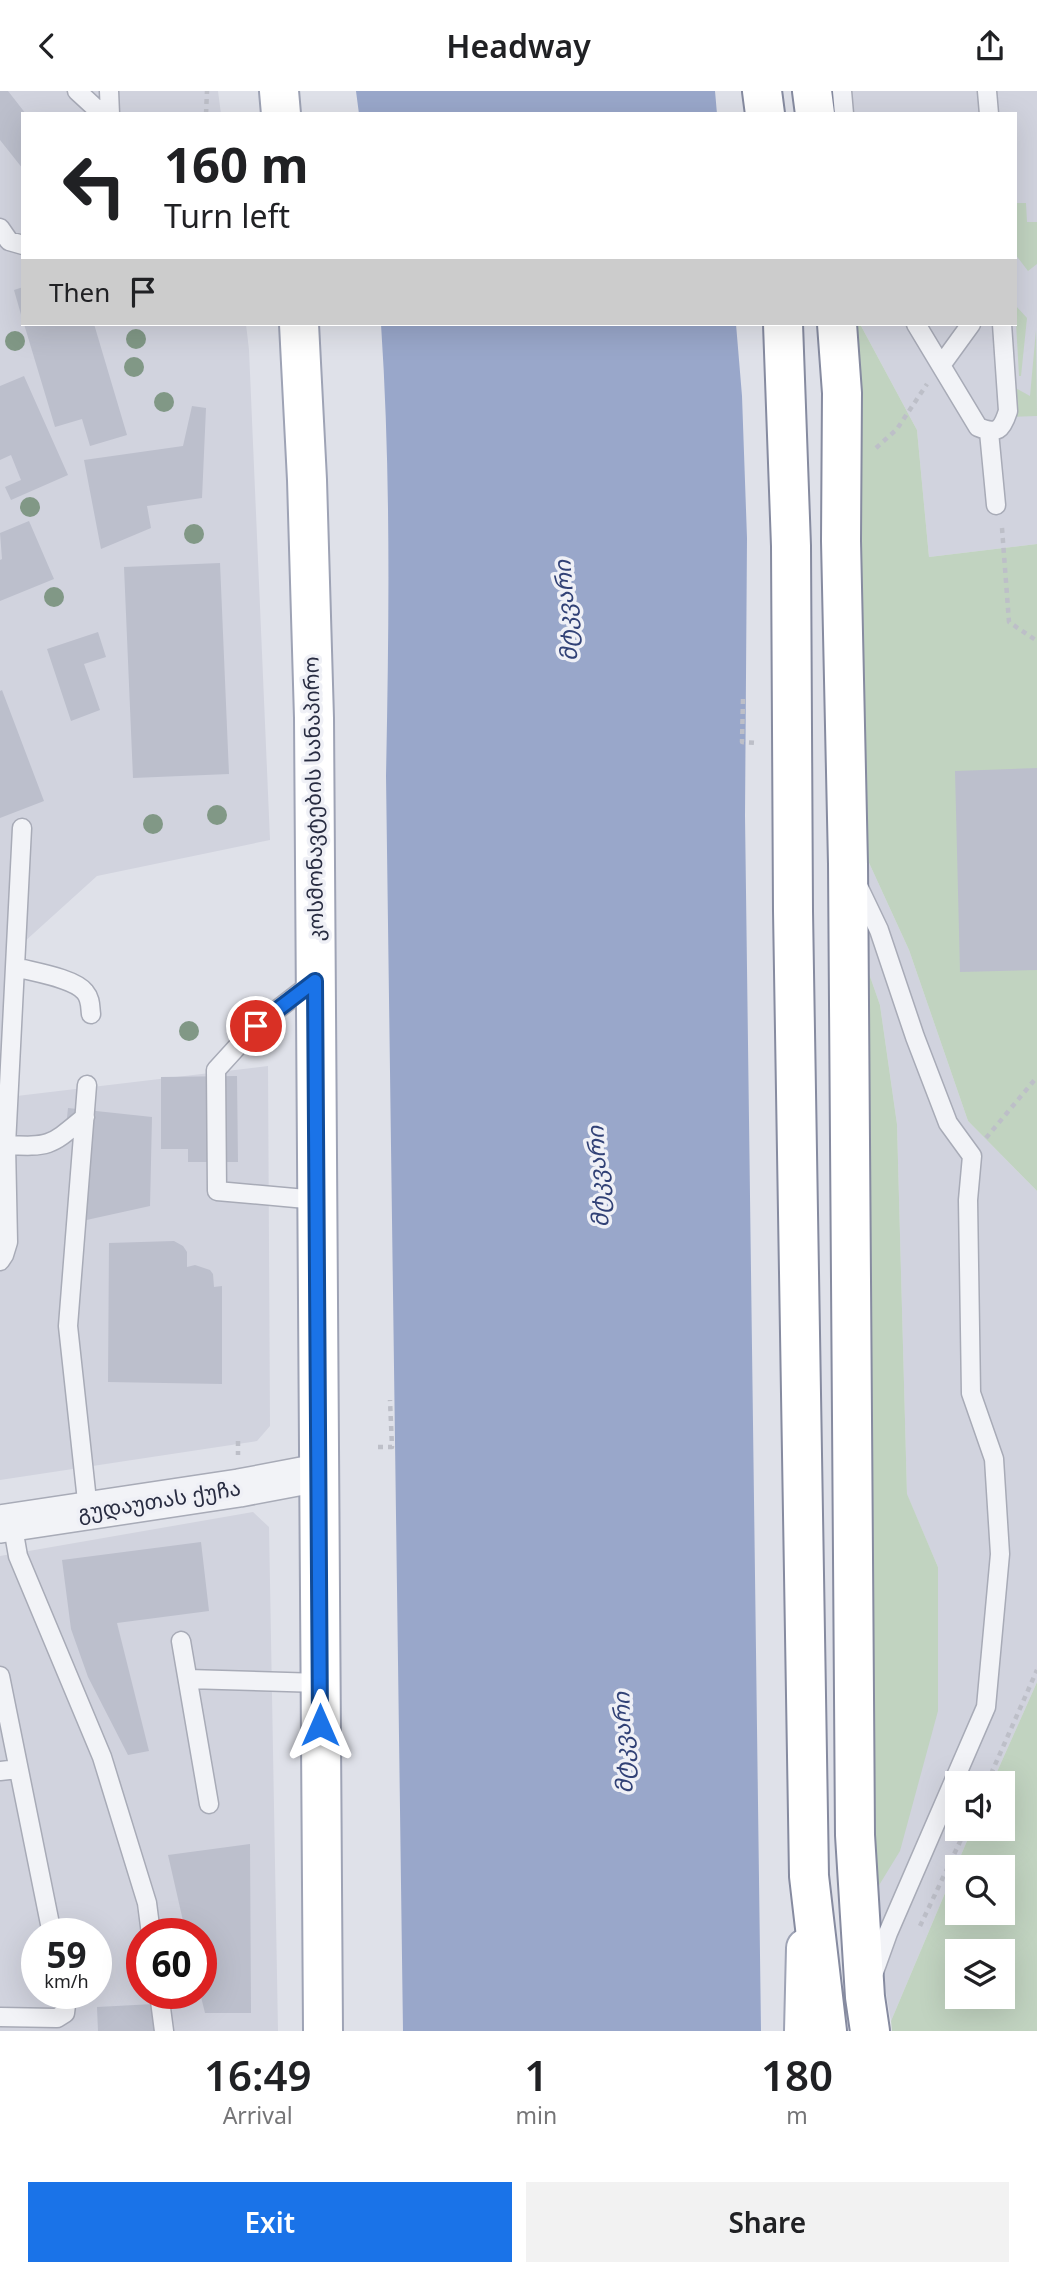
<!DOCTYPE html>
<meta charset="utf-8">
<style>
body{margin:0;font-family:"Noto Sans","Noto Sans Georgian",sans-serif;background:#f2f2f2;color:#202124;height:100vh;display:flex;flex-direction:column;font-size:26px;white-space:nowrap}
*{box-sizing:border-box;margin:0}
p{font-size:23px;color:#757577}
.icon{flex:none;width:38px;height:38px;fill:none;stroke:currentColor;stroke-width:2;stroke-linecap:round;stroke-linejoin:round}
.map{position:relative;height:1940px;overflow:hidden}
.details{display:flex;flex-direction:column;background:#fff;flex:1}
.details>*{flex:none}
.top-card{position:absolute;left:21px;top:21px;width:996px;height:214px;border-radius:0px;box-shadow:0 7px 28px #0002;background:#fff;color:#202124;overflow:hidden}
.controls{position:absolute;left:945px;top:1680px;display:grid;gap:14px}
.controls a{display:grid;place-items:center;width:70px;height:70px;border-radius:0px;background:#fff;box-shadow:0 7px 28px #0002;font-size:35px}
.speed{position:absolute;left:21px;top:1827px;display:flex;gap:14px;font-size:35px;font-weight:700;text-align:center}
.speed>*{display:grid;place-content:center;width:91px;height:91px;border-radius:50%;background:#fff;box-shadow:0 7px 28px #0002;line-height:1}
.speed small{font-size:18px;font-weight:400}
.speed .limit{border:10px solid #d22;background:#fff;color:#111}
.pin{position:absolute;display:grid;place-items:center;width:60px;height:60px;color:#fff;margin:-30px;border:4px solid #fff;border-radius:50%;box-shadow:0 2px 7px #0007}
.me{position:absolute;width:77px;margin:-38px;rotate:0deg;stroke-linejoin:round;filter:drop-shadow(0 0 5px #0008)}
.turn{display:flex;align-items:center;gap:24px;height:147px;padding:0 28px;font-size:32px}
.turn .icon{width:91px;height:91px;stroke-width:2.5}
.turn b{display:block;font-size:49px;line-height:60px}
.then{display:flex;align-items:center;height:66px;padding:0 28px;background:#0003;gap:14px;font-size:26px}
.eta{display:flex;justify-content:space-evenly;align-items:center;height:119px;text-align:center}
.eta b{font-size:42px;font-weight:600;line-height:49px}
.button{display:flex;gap:14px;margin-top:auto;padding:14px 28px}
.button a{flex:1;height:80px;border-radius:0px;background:#1a73e8;color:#fff;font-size:28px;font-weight:600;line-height:80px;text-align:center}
.button a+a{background:#f2f2f2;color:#202124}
header{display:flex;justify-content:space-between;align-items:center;height:91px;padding:0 28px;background:#fff;font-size:32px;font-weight:600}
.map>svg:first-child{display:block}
</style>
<header><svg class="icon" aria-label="back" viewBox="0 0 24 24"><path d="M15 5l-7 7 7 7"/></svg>Headway<svg class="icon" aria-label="share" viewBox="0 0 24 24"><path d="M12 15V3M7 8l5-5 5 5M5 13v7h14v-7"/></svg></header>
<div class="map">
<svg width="1037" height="1940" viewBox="0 0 1037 1940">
<rect width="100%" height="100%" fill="#dfe1e9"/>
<path fill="#d1d3de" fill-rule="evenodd" d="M0 0H218L221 23H23V233H246L249 259 270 749 97 785 13 861 0 978Z
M821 0H1037V453L929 466 917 339 860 233H1015V23H823Z
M859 750 909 859 968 1030 1037 1100V1591L992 1692H957V1738H972L891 1930 870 1809 938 1476 907 1404 897 1033 880 914 858 851Z
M268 975 270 1335 257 1350 0 1389V1007Z
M253 1421 269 1436 278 1940H0V1465ZM37 1843H96V1902H37ZM142 1843H201V1902H142Z"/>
<path fill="#c1d3c0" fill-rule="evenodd" d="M1015 112H1026L1027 131H1037V173L1028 180 1015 163Z
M1015 214 1027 227 1021 285H1019Z
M847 233H860L917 339 929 466 1037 453V1100L968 1030 909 859 859 750Z
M1036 239 1037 325 1011 326 1010 294 1030 305Z
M858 851 880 914 897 1033 907 1403 938 1476V1620L900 1760 870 1809Z
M1037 1591V1940H892L891 1930 972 1738H1003V1692H992ZM957 1776H1003V1822H957ZM1003 1860V1906H957V1860Z"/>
<path fill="#99a7ca" d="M356 0H715L717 23H359Z
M381 233H736L742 305 747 447 745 725 761 1940H403L386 685C389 534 391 383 381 233Z"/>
<path fill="#bcbfcc" d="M0 0H8L26 23H23V78L0 49Z
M23 196V227H22L14 199Z
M24 233H94L127 344 90 355 82 328 55 336Z
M24 285 68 384 11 409 5 396 21 389 11 364 0 369V295Z
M192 315 206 317 202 407 147 415 151 437 101 458 84 369 183 355Z
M29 430 54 488 0 510V469L2 468 0 442Z
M220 472 229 683 133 687 124 476Z
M98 541 106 566 84 573 100 619 71 630 47 558Z
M2 599 44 710 0 727V600Z
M1037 677V879L960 881 955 680Z
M237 985 238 1071H188V1058H161V986Z
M68 1017 152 1026 150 1115 82 1130 90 1048 65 1046Z
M174 1150 183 1155 187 1161V1176L195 1174 210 1179 213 1183 214 1196 222 1195V1293L108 1291 109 1152Z
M201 1451 209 1520 117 1532 149 1660 128 1664 88 1586 71 1538 62 1469Z
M250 1753 251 1922H205L200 1902 201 1843H186L168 1764Z
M154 1913 156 1940H98L97 1916Z"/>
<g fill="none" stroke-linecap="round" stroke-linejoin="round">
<defs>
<path id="lane" d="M77 0 102 23
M109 0 110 23
M842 0 844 23
M987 0 989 23
M0 137 9 150 23 154
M916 233 978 336C997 344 1002 339 1008 320L1002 233
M942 273 971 233
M989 341 996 414
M858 795 879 839 915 946 948 1032 972 1065 968 1109 971 1302 994 1368 1000 1463 986 1616 888 1842 874 1881
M15 876C33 881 74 887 85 901 91 908 90 916 91 923
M313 891 256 935 216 979 217 1100 317 1109
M87 994 68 1235 88 1419
M6 1054C51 1056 50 1055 85 1026
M0 1170 4 1164 8 1151 6 1054 22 737
M12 1431 18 1465 102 1666 147 1812 151 1843
M181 1550 209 1713
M0 1585 52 1843
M188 1588 320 1592
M0 1680 18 1678
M159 1902 164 1940
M0 1926 57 1927 65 1922 66 1914 64 1902"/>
<path id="street" d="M0 1433 239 1397 318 1382"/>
<path id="primary" d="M279 0 281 23
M299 233 307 389 314 627 323 1940
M804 1940 806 1857"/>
<path id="highway" d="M762 0 765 23
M812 0 815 23
M783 233 791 455 793 820 809 1785 827 1940
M837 233 842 302 841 450 848 773 855 1744 865 1906 870 1940"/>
</defs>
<use href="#lane" stroke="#a8abb7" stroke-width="21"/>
<use href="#street" stroke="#a8abb7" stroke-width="40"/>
<use href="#primary" stroke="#9ea3b5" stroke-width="42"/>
<use href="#highway" stroke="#868ba0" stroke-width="42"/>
<path stroke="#bdbfc8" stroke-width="4.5" stroke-dasharray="5 5" stroke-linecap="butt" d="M206 23 207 0
M876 357 897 338 927 293
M1002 437 1009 531 1037 550
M743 608 742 651 757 652
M986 1047 1037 986
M238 1350V1364
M378 1356H392L390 1309
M987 1692 1037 1579
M920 1835 966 1738"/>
<use href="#lane" stroke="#f2f3f7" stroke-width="18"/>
<use href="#street" stroke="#f2f3f7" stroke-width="37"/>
<use href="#primary" stroke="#fff" stroke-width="38"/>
<use href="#highway" stroke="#fff" stroke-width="38"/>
</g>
<g fill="#819886">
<circle cx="136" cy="248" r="10"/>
<circle cx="15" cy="250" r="10"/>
<circle cx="134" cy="276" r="10"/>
<circle cx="164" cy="311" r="10"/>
<circle cx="30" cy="416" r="10"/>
<circle cx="194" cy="443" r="10"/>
<circle cx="54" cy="506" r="10"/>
<circle cx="217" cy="724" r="10"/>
<circle cx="153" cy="733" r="10"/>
<circle cx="189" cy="940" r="10"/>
</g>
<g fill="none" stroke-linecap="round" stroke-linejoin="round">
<defs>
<path id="route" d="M256 935 315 890 320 1634"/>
</defs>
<use href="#route" stroke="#114b97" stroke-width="18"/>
<use href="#route" stroke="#1a73e8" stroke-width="12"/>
</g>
<g text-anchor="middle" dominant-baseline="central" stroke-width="7" stroke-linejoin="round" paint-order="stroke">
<g font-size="21" fill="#282c41" stroke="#eff0f6">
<text transform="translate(313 708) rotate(-91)">კოსმონავტების სანაპირო</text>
<text transform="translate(159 1409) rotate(-9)">გუდაუთას ქუჩა</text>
</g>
<g font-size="23" font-style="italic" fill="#314176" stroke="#eff0f6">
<text transform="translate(565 520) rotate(-94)">მტკვარი</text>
<text transform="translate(597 1086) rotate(-93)">მტკვარი</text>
<text transform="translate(622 1652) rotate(-92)">მტკვარი</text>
</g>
</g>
</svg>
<div class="controls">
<a><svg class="icon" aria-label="sound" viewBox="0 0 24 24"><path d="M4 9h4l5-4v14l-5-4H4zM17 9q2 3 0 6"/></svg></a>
<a><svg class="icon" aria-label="search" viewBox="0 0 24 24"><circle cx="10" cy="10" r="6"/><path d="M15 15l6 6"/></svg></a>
<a><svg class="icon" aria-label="layers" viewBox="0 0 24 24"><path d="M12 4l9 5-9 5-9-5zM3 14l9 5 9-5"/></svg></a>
</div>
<div class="speed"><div>59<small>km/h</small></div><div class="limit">60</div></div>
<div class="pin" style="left:256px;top:935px;background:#d93025"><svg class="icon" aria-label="arrive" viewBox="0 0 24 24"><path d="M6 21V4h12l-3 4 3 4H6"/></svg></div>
<svg class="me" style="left:320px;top:1634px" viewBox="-20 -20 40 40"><path d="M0-17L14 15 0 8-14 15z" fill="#1a73e8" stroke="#fff" stroke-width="4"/></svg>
<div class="top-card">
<div class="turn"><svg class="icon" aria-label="left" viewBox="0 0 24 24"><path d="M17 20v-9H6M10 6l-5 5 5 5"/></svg><div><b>160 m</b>Turn left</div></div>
<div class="then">Then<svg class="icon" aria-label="arrive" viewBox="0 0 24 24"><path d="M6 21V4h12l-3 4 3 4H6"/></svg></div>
</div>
</div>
<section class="details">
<div class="eta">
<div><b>16:49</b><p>Arrival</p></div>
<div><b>1</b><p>min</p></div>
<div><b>180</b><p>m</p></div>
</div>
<div class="button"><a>Exit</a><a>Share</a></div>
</section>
